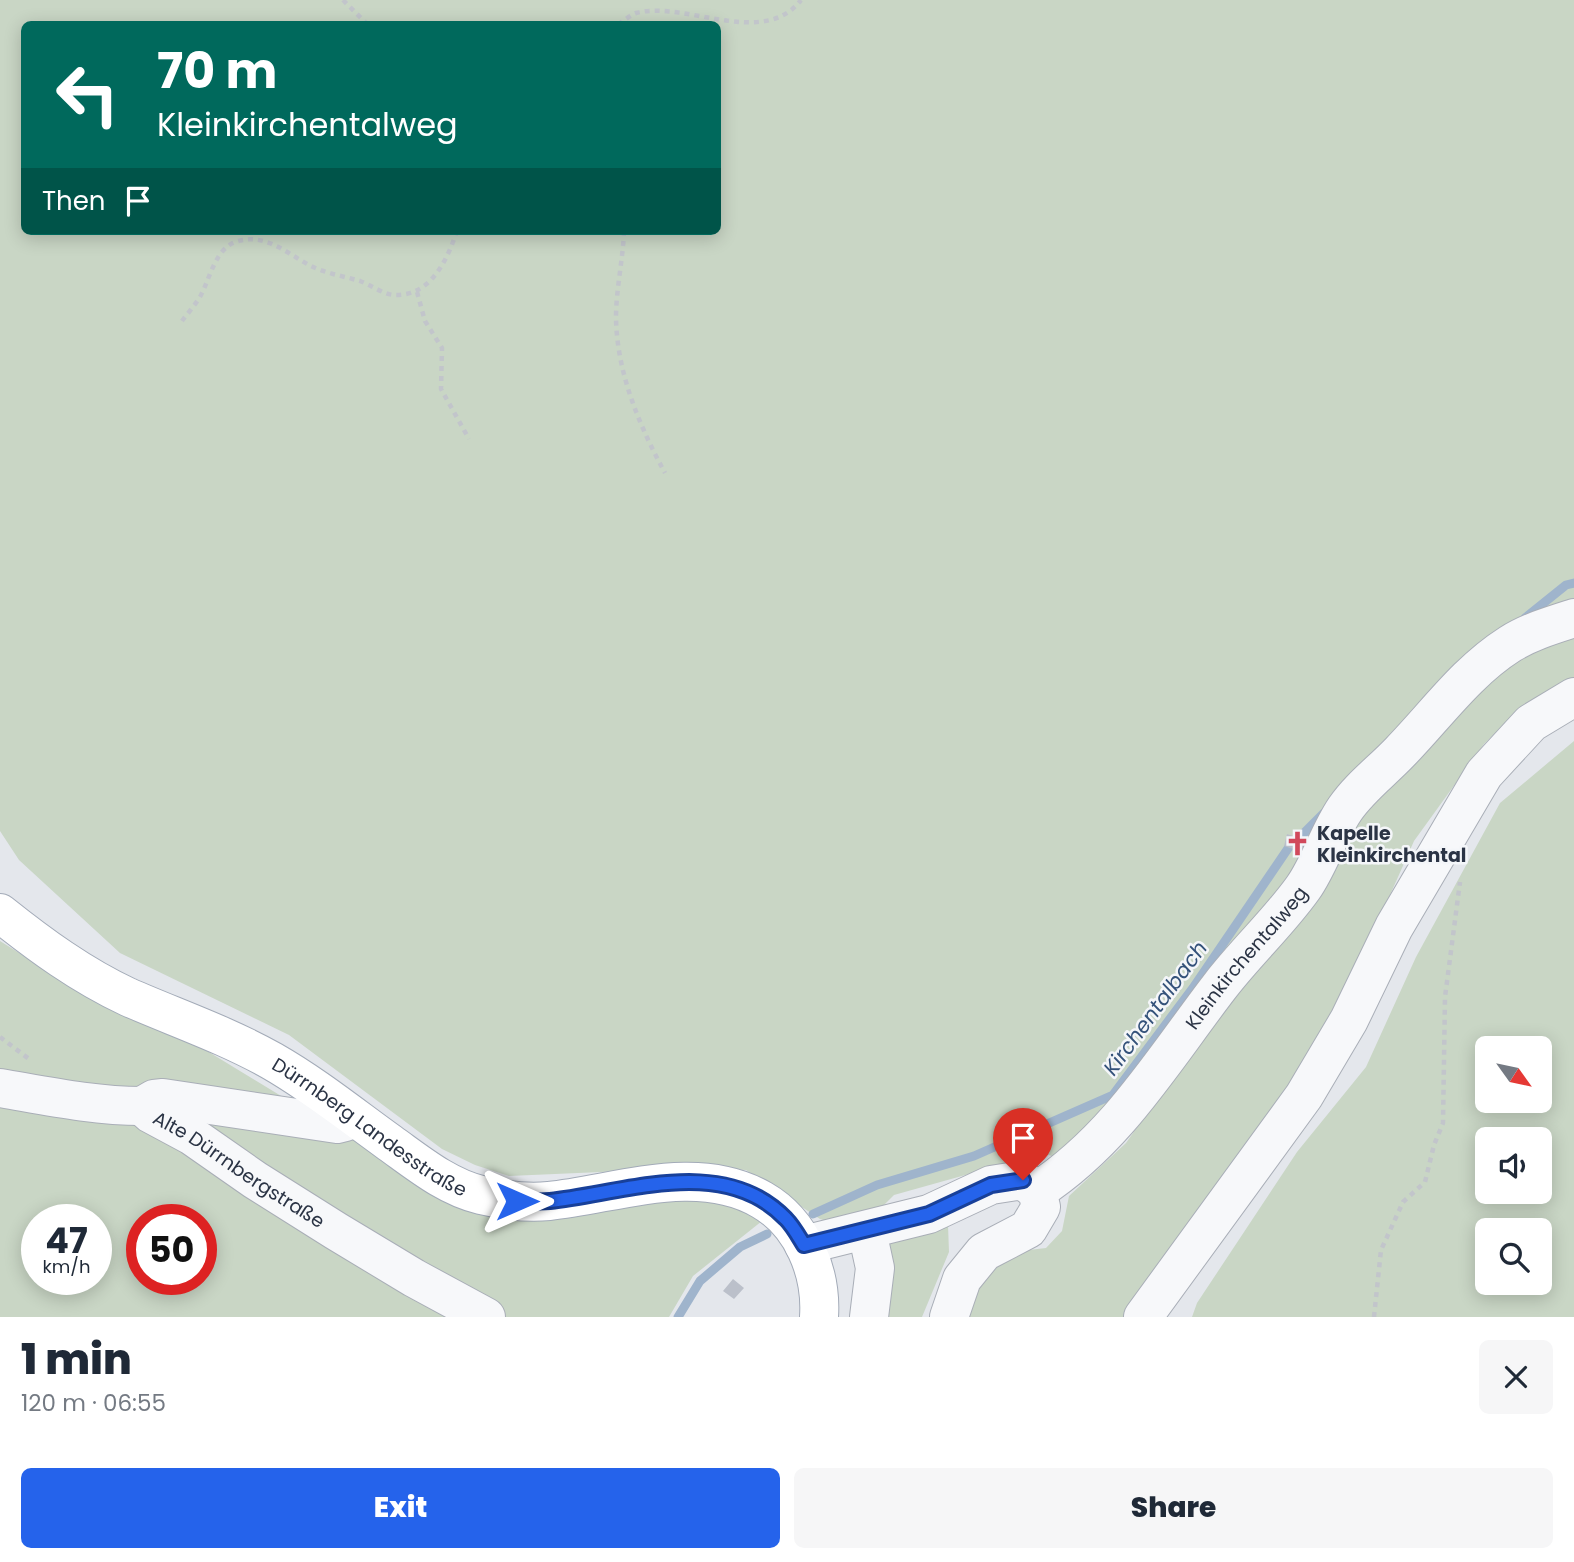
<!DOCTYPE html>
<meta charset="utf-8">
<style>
body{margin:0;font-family:Poppins,sans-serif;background:#f6f6f7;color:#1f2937;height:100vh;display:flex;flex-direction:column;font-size:26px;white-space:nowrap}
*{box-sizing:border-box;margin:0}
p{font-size:23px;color:#747a83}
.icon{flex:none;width:38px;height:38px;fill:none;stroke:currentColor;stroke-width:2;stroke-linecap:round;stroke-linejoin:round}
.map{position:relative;height:1317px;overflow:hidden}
.drawer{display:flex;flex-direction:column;background:#fff;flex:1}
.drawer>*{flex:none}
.hud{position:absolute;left:21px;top:21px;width:700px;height:214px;border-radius:10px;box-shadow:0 4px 18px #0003;background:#00695c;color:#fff;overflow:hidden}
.needle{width:46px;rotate:123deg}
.buttons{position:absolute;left:1475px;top:1036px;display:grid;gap:14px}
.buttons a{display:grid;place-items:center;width:77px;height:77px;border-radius:10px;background:#fff;box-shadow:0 4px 18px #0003;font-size:35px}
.speed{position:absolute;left:21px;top:1204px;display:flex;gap:14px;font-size:35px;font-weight:700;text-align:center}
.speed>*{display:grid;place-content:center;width:91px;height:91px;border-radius:50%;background:#fff;box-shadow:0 4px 18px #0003;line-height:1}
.speed small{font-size:18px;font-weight:400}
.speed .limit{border:10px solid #d22;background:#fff;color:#111}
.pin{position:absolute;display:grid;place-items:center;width:60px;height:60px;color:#fff;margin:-72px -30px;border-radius:50% 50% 50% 0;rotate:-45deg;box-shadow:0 0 7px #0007}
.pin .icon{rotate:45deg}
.me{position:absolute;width:77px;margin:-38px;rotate:90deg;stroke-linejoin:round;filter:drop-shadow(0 0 5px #0008)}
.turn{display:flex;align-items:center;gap:24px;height:147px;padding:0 21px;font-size:32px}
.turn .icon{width:91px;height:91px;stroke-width:2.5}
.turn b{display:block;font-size:49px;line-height:60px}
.then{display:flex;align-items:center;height:66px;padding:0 21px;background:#0003;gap:14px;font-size:26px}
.round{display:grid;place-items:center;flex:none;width:74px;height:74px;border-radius:10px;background:#f6f6f7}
.head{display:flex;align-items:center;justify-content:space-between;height:119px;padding:0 21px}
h1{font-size:42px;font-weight:800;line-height:52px}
.cta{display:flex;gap:14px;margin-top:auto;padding:14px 21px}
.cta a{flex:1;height:80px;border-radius:10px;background:#2563eb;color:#fff;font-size:28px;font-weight:800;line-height:80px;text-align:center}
.cta a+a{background:#f6f6f7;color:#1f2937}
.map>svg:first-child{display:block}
</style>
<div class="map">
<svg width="1574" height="1317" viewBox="0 0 1574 1317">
<rect width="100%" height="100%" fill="#e4e7ec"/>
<path fill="#c9d6c5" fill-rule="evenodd" d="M0 0H1574V684L1529 701 1484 744 1414 841 1330 1030 1130 1317H965L976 1279 1011 1252 1046 1248 1062 1231 1069 1196 1126 1143 1197 1042 1059 1159 1044 1153 894 1195 865 1224 834 1223 820 1219 746 1170 693 1168 509 1176 475 1165 442 1149 289 1035 120 953 19 860 0 831ZM24 24H718V231H24Z
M1574 741V1317H1192L1197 1303 1297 1152 1366 1067 1416 957 1500 803ZM1540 1048V1101H1488V1048ZM1540 1139V1192H1488V1139ZM1540 1230V1283H1488V1230Z
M0 941 77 989 171 1029 426 1184 621 1202 688 1199 734 1205 762 1221 693 1276 669 1317H0ZM37 1220H96V1279H37ZM142 1220H201V1279H142Z
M948 1225 949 1252 922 1317H877L881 1239Z"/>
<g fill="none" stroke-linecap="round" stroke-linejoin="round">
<path stroke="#9fb4cc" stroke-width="9" d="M1525 618 1566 585 1574 583
M1299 838 1324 813
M813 1214 877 1185 974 1156 1113 1095 1193 988 1289 847
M678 1317 700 1281 740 1247 767 1234"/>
</g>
<path fill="#bbc0ca" d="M1287 834 1310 842 1306 853 1284 846Z
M733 1279 744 1288 734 1299 723 1291Z"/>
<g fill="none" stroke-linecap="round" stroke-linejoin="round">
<defs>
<g id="minor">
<path d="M0 1088C47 1096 94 1106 142 1106"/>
<path id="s1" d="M142 1106 151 1114 192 1136 255 1180 336 1231 414 1278 486 1317"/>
<path d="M142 1106 154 1099 163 1098 337 1124 345 1122 351 1115"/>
<path id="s2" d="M1037 1191C1117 1139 1163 1060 1220 986 1246 952 1278 923 1303 888 1320 864 1328 834 1345 809 1360 787 1382 771 1400 752 1436 715 1466 672 1510 644 1529 632 1552 625 1574 618"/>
<path d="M867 1231 875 1268 869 1317"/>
<path d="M804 1245 929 1214 991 1185 1023 1180 1037 1191 1041 1207 1028 1229 984 1252 962 1279 949 1317"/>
<path d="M1143 1317 1304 1096 1349 1020 1394 927 1484 774 1531 723 1574 697"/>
</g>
<g id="major">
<path id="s3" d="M0 913C40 945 81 975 128 997 176 1018 226 1035 272 1061 314 1085 351 1115 390 1143 418 1163 447 1187 481 1195 502 1200 527 1203 549 1201 617 1194 697 1162 762 1200 802 1223 822 1272 819 1317"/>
</g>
</defs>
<use href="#minor" stroke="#a9aeb7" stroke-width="40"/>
<use href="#major" stroke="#a3abb8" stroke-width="40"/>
<path stroke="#c2c5cb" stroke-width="4.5" stroke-dasharray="5 5" stroke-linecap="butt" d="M343 0 367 24
M618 24C624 21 630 15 636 13 685 0 763 49 801 0
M624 231C623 260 616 289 616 318 617 373 639 425 665 473
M417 292 425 321 442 348 441 389 469 439
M182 321C188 313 196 304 201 295 210 278 215 250 235 242 264 232 285 252 309 265 324 273 343 276 360 281 371 285 384 295 395 295 431 296 447 260 457 231
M0 1037 29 1059
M1374 1317 1381 1250 1403 1202 1425 1182 1434 1145 1443 1123 1445 997 1460 882"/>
<use href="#minor" stroke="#f7f8fa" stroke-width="38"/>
<use href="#major" stroke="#fff" stroke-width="38"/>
</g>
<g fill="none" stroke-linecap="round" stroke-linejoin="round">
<defs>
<path id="route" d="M517 1201C528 1201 539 1202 550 1201 625 1193 724 1154 786 1219 793 1226 799 1237 804 1245L929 1214 991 1185 1023 1180"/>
</defs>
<use href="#route" stroke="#184099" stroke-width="18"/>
<use href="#route" stroke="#2563eb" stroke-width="12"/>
</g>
<defs>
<symbol id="church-bare" viewBox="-9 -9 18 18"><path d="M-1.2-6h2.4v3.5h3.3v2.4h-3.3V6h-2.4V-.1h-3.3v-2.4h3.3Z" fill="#d1495b" stroke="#f4f6f9" stroke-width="2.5" paint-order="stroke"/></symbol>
</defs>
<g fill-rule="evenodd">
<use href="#church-bare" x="1280" y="826" width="35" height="35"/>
</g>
<g text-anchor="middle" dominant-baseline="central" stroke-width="5" stroke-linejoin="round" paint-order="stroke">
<g font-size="19" font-weight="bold" fill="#2b3445" stroke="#f4f6f9" text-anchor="start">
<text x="1317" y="833">Kapelle<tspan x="1317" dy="22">Kleinkirchental</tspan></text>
</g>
<g font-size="19" fill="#2b3445" stroke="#f4f6f9">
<text stroke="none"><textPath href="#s2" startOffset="315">Kleinkirchentalweg</textPath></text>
<text stroke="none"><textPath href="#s3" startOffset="429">Dürrnberg Landesstraße</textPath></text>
<text stroke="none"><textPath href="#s1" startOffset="116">Alte Dürrnbergstraße</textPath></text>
</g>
<g font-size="21" font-style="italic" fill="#34527a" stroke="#f4f6f9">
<text transform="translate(1155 1008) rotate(-54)">Kirchentalbach</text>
</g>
</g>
</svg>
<div class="buttons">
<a><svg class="needle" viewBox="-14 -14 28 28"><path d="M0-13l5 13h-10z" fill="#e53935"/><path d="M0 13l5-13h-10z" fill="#747a83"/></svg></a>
<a><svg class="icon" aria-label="sound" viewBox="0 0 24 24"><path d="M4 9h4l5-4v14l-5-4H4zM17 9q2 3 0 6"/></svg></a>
<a><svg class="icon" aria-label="search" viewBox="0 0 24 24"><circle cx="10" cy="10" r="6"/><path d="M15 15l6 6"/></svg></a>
</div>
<div class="speed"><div>47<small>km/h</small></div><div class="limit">50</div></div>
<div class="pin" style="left:1023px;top:1180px;background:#d93025"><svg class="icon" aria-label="arrive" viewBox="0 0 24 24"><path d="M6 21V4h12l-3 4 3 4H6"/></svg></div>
<svg class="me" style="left:517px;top:1201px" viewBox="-20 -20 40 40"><path d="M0-17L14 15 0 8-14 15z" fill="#2563eb" stroke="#fff" stroke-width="4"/></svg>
<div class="hud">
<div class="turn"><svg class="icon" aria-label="left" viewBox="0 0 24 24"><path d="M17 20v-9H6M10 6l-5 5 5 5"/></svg><div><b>70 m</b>Kleinkirchentalweg</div></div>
<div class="then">Then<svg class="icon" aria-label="arrive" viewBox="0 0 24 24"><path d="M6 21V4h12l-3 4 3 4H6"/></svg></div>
</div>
</div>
<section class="drawer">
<div class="head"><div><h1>1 min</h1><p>120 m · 06:55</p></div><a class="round"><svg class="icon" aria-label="close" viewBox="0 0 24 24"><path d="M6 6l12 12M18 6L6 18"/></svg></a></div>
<div class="cta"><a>Exit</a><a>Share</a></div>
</section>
